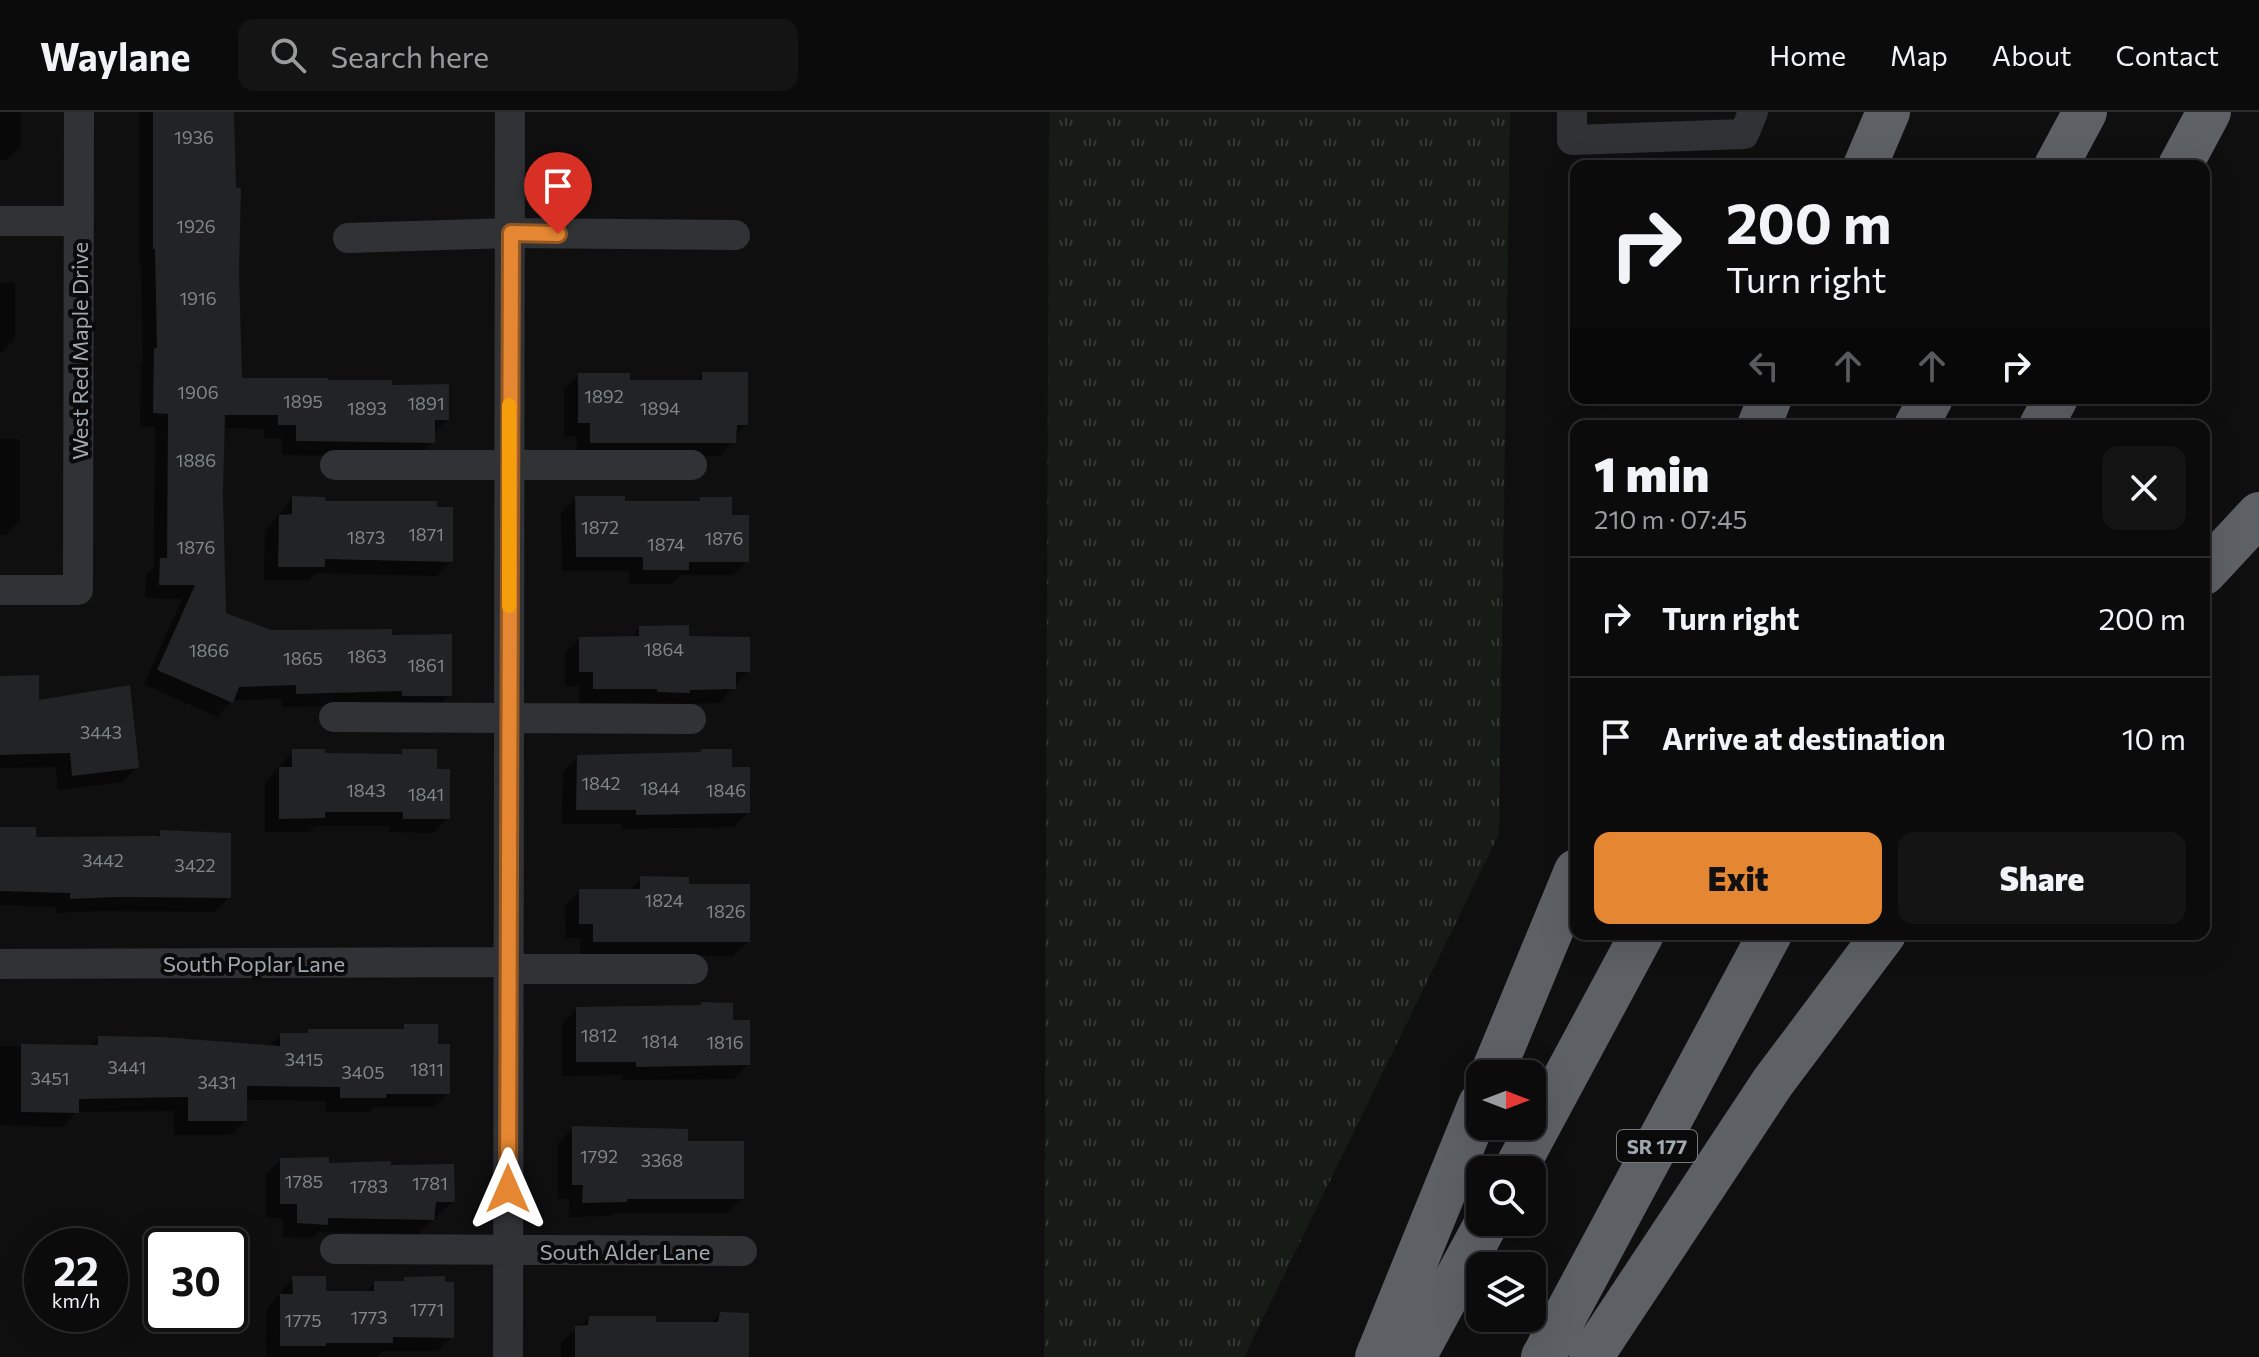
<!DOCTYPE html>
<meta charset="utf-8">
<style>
body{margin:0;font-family:Commissioner,sans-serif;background:#141415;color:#f1f3f6;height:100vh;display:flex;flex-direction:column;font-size:30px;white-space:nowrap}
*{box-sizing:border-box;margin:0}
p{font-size:26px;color:#9a9b9d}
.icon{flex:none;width:44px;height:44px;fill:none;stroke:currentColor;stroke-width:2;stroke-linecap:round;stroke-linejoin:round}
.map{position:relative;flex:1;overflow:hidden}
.sheet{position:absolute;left:1570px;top:308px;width:640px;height:520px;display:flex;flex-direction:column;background:#0b0b0c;border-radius:16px;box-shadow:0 8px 32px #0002,0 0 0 2px #2b2b2d}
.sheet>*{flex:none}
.banner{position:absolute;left:1570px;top:48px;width:640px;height:244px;border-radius:16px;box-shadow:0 8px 32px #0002,0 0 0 2px #2b2b2d;background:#0b0b0c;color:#f1f3f6;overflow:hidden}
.needle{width:52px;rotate:90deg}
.buttons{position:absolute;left:1466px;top:948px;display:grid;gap:16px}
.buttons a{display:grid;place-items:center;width:80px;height:80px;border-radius:16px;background:#0b0b0c;box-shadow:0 8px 32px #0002,0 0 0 2px #2b2b2d;font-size:40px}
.speed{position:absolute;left:24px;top:1116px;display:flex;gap:16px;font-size:40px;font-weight:700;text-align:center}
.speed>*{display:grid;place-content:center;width:104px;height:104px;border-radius:50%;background:#0b0b0c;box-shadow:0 8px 32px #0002,0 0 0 2px #2b2b2d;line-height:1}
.speed small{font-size:20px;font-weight:400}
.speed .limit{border:4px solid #111;border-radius:12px;background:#fff;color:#111}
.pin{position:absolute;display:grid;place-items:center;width:68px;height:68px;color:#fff;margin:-82px -34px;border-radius:50% 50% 50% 0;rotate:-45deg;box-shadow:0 0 8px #0007}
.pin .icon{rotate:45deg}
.me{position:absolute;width:88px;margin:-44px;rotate:0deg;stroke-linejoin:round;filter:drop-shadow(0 0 6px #0008)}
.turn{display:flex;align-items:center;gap:28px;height:168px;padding:0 24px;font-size:36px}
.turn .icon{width:104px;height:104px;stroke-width:2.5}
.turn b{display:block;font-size:56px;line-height:68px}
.lanes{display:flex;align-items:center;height:76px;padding:0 24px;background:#0003;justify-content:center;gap:40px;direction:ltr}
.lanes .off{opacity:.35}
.round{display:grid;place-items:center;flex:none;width:84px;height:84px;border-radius:16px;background:#141415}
.headline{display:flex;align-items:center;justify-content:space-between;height:136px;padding:0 24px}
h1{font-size:48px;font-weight:800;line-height:60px}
.primary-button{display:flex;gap:16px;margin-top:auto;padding:16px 24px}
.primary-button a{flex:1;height:92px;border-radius:16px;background:#e58732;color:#111;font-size:32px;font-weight:800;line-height:92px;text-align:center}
.primary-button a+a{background:#141415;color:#f1f3f6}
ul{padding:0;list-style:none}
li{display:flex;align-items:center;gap:24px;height:120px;padding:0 24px;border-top:2px solid #2b2b2d}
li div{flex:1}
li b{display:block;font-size:30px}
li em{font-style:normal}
header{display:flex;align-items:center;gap:48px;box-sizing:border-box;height:112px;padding:0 40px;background:#0b0b0c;border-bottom:2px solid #2b2b2d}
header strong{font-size:38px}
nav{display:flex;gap:44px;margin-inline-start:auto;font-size:28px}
.search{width:560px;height:72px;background:#141415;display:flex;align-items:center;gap:20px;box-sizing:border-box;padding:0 28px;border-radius:16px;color:#9a9b9d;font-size:30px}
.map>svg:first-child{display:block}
</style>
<header>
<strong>Waylane</strong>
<div class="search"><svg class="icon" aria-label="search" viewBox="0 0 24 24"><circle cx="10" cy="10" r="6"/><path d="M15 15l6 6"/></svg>Search here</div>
<nav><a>Home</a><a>Map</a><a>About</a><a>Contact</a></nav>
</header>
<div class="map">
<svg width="2259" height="1245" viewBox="0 0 2259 1245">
<defs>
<pattern id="grass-tufts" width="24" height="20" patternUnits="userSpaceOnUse" patternTransform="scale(2)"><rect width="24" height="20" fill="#161b16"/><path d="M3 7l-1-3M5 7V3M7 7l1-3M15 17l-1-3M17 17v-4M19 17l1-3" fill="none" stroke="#353935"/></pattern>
</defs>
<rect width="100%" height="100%" fill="#0f0f10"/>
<path fill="url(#grass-tufts)" d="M1049 0H1510L1499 722 1244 1245H1044Z"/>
<path fill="#0007" d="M0 0H21V34L6 48H0Z
M139 0H232L240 268 390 275 447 308 433 322V330L418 345 282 343V326H264V317L223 316 224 503 271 520 390 525 450 583 436 597 388 593 282 595V587L232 588 217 605 144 572 182 487 145 486 146 463 154 455 155 315H140L141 253 143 251 141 151H139Z
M0 171H15V227L0 242Z
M702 262 746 312 720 344H576L577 324H564V277L579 263 628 270H695Z
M0 327H20V408L6 423H0Z
M293 386 323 391 451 449 437 464 316 461 309 468H264L265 419Z
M576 386 623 391H696L700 387 730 405 747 449 733 463H681L672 472H629V459H562L561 401Z
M640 516 687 526 748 559 719 591 676 592 673 594H643V591H579V574H565V541L580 527 630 526Z
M0 566 137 655 123 670 58 678 56 655 0 656Z
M293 639 323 643 398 644 403 639 435 659 448 706 433 721 389 720V714H315L309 720H265V671Z
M578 645 730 657 748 700 734 715 622 717V712H562L563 660Z
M0 717 34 727 155 726 161 720 229 785 215 800 101 799 56 801V795L0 793Z
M641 766 687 774 748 829 733 844 580 843V826H566L565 794 580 779H629Z
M577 897 731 910 748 952 734 967 622 968V963L562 964V912Z
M405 914 436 934 448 981 434 995H374L369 1000H326V989L245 988V1008L231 1023H174V999L77 1000 62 1015 0 1013V934L90 935 99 926 268 935 281 923H305L309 919H400Z
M573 1016 686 1031 742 1086 727 1101H613L610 1104 568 1105 570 1087 558 1086V1031Z
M281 1048 327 1053 389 1055 453 1089 438 1103 433 1104V1107L418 1122 319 1120 312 1126 283 1125V1106H266V1062Z
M293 1166 324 1181H365L375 1171H401L404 1167 452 1225 437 1239H383L377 1245H266V1198Z
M721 1202 747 1245H561V1230L590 1206 654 1212H710Z"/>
<path fill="#222324" d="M153 0H234L236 76H241L239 160 242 266H328V268H392V273L449 272V308H435V331L296 329V313H278V303H225L223 381 226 501 271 518 392 517V523L452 522V584H402V579L296 582V573L239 575 233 591 157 558 195 473H159L160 446H167L168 302 153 301 154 236H157L155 137H153Z
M702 260H748V313H737L736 331H590V311H578V261H630V268H702Z
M292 384 325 385V389H437V395H453V450L325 447V455H278L279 403 292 402Z
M575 384H625V389H700V385H732V403H749V450H689V458H643V445H576Z
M689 513V524L750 525V560H736V577L690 578V581L657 580V577H593V560H579V525L639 524V514Z
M39 563V588L130 573 139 656 72 664 70 641 0 643V564Z
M292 637H325V641L402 642V637H437V657H450V707H403V700H325V706L279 707V655H292Z
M701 637H732V655H750V701L636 703V698H576L577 643 701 640Z
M0 715H36V725L160 724V718L231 721V786L117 785 70 787V781L0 779Z
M640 764 689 765V772H750V830H593V812H579V777H640Z
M701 890 733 891V908H750V953L636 955V950H576V895L701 893Z
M404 912H438V932H450V982H386V986H340V975L247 974V1009H188V985L79 987V1001L21 1000V932L98 933V924L163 925 280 934V921H308V917H404Z
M572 1014 688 1017V1029H744V1087H627V1090L582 1091 583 1073H572Z
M329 1045V1051L391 1049V1053L454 1052 455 1090H436L434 1108 328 1106V1113L297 1111V1092H280V1046Z
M292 1164H326V1179H374V1169H404V1165L445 1164V1170H454V1226L393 1225V1231H326V1234H280V1182H293Z
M720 1200 749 1201V1245H575V1214L588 1213 589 1204H656V1210H718Z"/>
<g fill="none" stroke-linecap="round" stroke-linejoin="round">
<path stroke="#303235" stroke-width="30" d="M1572 0V28L1744 22 1753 0
M0 109H79
M348 126 511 121 735 123
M335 353H692
M0 478H78L79 0
M334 605 691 607
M0 852 509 850
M509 857H693
M335 1137 742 1139
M508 1245 510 0"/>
<path stroke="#5d6166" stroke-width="44" d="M1865 54 1888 0
M2056 54 2085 0
M2180 54 2209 0
M1759 314 1770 286
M1916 314 1931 286
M2041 314 2056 286
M2204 461 2259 402
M1492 962 1576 759
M1515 1058 1642 822
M1377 1245 1480 992
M1414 1245 1487 1110
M1543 1245 1770 822
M1591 1245 1773 970 1884 822"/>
</g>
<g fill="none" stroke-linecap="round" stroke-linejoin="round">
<defs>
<path id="route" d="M508 1077 511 121 558 122"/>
</defs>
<use href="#route" stroke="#955820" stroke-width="20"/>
<use href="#route" stroke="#e58732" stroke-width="14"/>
<path stroke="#f59e0b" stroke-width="14" d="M509 494V293"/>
</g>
<g text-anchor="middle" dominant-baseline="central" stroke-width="8" stroke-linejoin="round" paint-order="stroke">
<g font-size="18" fill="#80878c">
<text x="194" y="25">1936</text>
<text x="196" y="114">1926</text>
<text x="198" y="186">1916</text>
<text x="198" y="280">1906</text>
<text x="604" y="284">1892</text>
<text x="303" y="289">1895</text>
<text x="426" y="291">1891</text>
<text x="367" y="296">1893</text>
<text x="660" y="296">1894</text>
<text x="196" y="348">1886</text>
<text x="600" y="415">1872</text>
<text x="426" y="422">1871</text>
<text x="366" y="425">1873</text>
<text x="724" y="426">1876</text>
<text x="666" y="432">1874</text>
<text x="196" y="435">1876</text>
<text x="664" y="537">1864</text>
<text x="209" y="538">1866</text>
<text x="367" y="544">1863</text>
<text x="303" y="546">1865</text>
<text x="426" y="553">1861</text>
<text x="101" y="620">3443</text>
<text x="601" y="671">1842</text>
<text x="660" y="676">1844</text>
<text x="366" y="678">1843</text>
<text x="726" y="678">1846</text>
<text x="426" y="682">1841</text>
<text x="103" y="748">3442</text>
<text x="195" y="753">3422</text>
<text x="664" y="788">1824</text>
<text x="726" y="799">1826</text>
<text x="599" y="923">1812</text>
<text x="660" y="929">1814</text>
<text x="725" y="930">1816</text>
<text x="304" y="947">3415</text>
<text x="127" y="955">3441</text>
<text x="427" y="957">1811</text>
<text x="363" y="960">3405</text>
<text x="50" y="966">3451</text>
<text x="217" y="970">3431</text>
<text x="599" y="1044">1792</text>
<text x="662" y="1048">3368</text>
<text x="304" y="1069">1785</text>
<text x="430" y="1071">1781</text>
<text x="369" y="1074">1783</text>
<text x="427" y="1197">1771</text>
<text x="369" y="1205">1773</text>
<text x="303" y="1208">1775</text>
</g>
<rect fill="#0a0a0b" stroke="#74797e" stroke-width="2" x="1617" y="1018" width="80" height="32" rx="6"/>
<g font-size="20" font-weight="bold" fill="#a1a9b0">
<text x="1657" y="1034">SR 177</text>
</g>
<g font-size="22" fill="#a1a9b0" stroke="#0a0a0b">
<text transform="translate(79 239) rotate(-90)">West Red Maple Drive</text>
<text x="254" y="851">South Poplar Lane</text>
<text x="625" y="1139">South Alder Lane</text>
</g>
</g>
</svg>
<div class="buttons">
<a><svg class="needle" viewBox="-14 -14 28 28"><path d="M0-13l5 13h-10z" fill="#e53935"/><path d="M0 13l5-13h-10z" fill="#9a9b9d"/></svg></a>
<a><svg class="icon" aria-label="search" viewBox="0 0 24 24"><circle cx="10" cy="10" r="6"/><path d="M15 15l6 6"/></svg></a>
<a><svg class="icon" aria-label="layers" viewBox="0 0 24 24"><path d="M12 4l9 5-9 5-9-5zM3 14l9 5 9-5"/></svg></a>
</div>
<div class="speed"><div>22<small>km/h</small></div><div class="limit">30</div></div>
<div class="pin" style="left:558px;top:122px;background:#d93025"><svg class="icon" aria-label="arrive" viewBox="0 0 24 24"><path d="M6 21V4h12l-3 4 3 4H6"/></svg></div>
<svg class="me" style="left:508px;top:1077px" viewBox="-20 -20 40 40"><path d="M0-17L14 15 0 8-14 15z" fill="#e58732" stroke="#fff" stroke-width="4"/></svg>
<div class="banner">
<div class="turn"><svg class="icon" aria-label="right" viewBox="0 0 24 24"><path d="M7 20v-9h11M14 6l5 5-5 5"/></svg><div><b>200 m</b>Turn right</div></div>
<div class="lanes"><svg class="icon off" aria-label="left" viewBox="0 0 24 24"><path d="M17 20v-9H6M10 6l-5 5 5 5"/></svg><svg class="icon off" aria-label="ahead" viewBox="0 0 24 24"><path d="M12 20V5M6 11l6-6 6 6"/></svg><svg class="icon off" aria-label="ahead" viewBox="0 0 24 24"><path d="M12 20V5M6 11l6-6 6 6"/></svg><svg class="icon" aria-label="right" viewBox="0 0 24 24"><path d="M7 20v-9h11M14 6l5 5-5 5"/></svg></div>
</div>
<section class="sheet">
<div class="headline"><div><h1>1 min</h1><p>210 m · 07:45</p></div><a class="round"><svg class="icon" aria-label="close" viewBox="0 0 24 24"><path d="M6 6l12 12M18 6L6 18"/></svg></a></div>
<ul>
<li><svg class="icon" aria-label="right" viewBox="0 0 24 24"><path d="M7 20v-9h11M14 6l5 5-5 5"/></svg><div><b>Turn right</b></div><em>200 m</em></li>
<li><svg class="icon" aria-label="arrive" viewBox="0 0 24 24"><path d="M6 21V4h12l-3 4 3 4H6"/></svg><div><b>Arrive at destination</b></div><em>10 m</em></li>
</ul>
<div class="primary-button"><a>Exit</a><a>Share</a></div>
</section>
</div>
